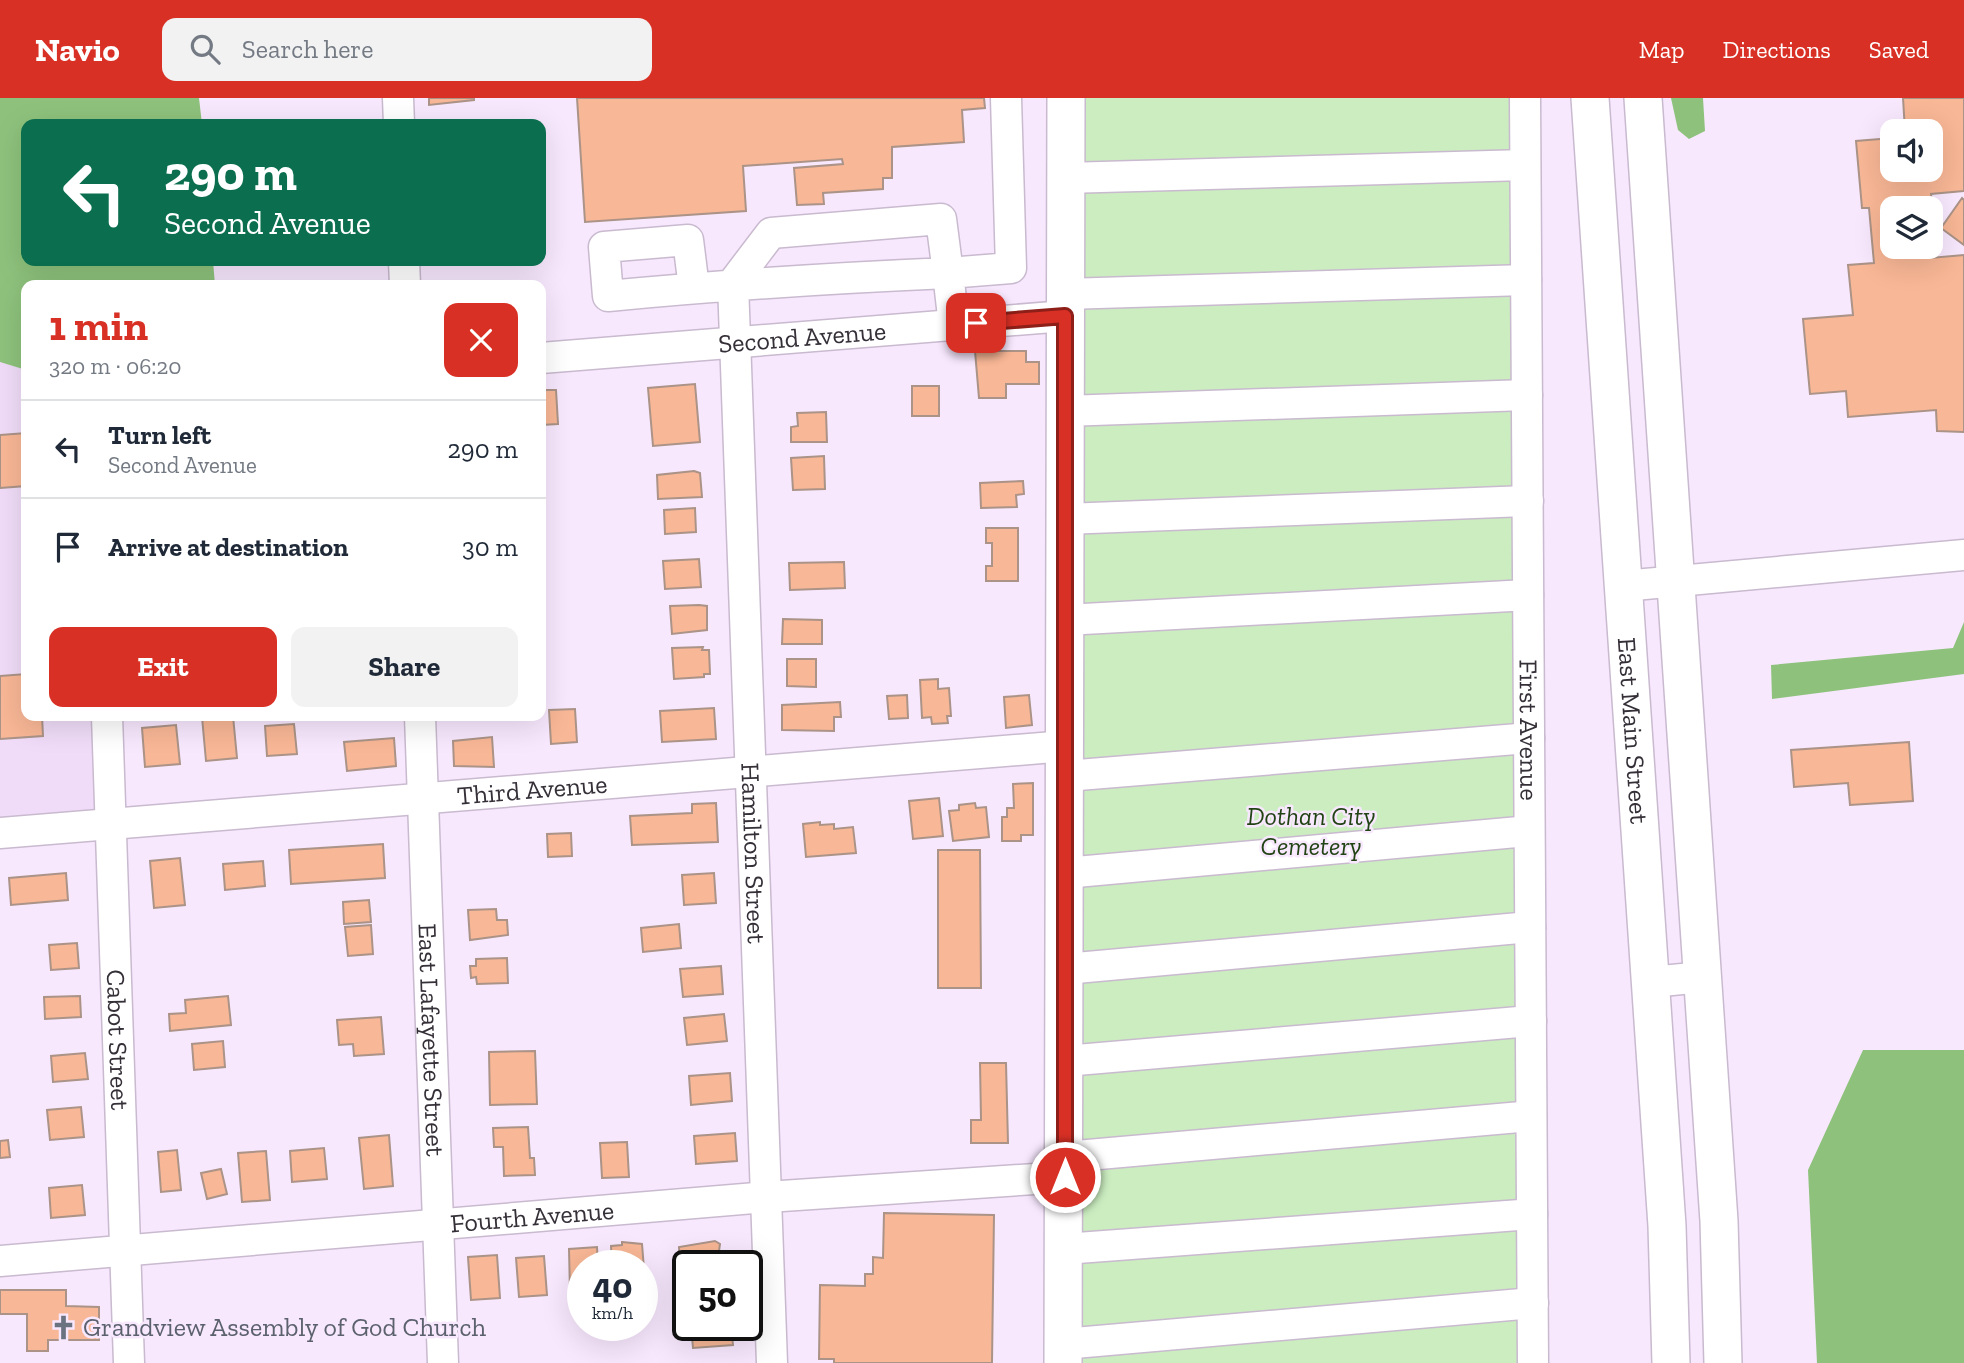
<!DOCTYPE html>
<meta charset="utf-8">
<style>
body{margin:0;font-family:"Zilla Slab",serif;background:#f2f2f3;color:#1f2937;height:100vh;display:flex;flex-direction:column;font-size:26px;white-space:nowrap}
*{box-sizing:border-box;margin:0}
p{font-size:23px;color:#747a83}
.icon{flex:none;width:38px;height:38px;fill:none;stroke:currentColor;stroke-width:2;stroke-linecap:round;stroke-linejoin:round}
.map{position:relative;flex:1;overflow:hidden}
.details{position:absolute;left:21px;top:182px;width:525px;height:441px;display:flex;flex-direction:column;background:#fff;border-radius:14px;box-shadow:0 7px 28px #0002}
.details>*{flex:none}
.top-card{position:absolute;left:21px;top:21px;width:525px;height:147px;border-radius:14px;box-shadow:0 7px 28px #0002;background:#0b6e4f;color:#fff;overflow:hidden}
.tools{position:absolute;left:1880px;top:21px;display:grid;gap:14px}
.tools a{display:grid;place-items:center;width:63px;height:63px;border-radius:14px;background:#fff;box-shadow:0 7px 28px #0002;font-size:35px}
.speed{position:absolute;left:567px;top:1152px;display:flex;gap:14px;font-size:35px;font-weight:700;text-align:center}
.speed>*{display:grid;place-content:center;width:91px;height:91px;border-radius:50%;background:#fff;box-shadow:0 7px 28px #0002;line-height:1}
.speed small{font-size:18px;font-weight:400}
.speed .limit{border:4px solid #111;border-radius:10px;background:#fff;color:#111}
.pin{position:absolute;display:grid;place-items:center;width:60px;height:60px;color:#fff;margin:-30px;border-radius:14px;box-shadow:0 4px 10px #0006}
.me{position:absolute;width:77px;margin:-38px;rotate:0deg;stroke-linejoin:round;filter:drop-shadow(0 0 5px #0008)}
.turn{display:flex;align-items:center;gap:24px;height:147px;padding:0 28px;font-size:32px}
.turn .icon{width:91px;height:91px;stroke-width:2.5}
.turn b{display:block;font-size:49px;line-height:60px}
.round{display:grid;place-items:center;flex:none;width:74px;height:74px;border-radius:14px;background:#f2f2f3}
.head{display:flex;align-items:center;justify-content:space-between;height:119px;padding:0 28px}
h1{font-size:42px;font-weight:800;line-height:52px;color:#d93025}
.primary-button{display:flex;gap:14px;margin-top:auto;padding:14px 28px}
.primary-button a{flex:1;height:80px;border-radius:14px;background:#d93025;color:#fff;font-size:28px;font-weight:800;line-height:80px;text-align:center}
.primary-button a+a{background:#f2f2f3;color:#1f2937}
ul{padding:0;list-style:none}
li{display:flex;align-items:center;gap:21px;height:98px;padding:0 28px;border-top:2px solid #e0e1e3}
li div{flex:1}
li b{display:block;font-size:26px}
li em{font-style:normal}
header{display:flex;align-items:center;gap:42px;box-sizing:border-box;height:98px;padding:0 35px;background:#d93025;color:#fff}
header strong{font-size:33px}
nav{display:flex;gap:38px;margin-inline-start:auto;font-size:24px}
.search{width:490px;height:63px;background:#f2f2f3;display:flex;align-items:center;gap:18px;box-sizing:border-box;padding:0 24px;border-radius:14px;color:#747a83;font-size:26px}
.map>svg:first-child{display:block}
</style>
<header>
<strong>Navio</strong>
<div class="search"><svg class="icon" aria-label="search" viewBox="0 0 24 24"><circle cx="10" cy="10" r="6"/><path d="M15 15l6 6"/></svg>Search here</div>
<nav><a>Map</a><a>Directions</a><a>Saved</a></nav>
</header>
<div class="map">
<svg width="1964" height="1265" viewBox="0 0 1964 1265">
<rect width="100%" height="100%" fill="#f8e8fe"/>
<path fill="#f0dcf8" d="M0 264 26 272V618H92L96 709 90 715 0 721Z"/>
<path fill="#cbedc0" d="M1082 0H1537L1544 1265H1081Z"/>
<path fill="#8ec27c" d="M0 0H199L202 26H26V163H213L215 187H26V272L0 264Z
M1671 0H1703L1705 33 1689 41 1678 32Z
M1964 524V576L1772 601 1771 567 1953 550Z
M1863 952H1964V1265H1817L1808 1072Z"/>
<path fill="#f8b796" stroke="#ab9387" stroke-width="2" d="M429 0H474V2L429 7Z
M577 0H984L985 10 962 12 964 44 892 49V80H883V91L823 95 824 106 797 107 794 70 843 66 842 61 743 68 746 113 585 124Z
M1903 0H1964V93L1931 96 1932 104 1925 105V110H1892V149H1929L1930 160 1964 157V334L1937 333 1936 312 1848 319 1846 293 1810 296 1803 221 1853 217 1848 167 1874 165 1869 110H1862L1856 43 1892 40V72H1930V33H1905Z
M1962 100 1964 102V147L1941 130Z
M975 253H1026V264H1039V286H1006V300H979Z
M695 286 700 344 653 348 648 290Z
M912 288H939V318H912Z
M541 292H556L558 326 541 327Z
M826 314 827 344H791V329L798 328 797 315Z
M26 335V388L0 390V337Z
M824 358 825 391 793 392 791 360Z
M694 373 700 375 702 399 658 401 657 377Z
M1023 383 1024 396 1016 397 1017 409 981 410 980 385Z
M695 410 696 434 665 436 664 412Z
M986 430H1018V483H986V468H992V445H986Z
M699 461 701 489 665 491 663 463Z
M844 464 845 490 790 492 789 465Z
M699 507 707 508V532L672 536 670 508Z
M783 521 822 522V546H782Z
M703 549 702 552H709L710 576H704V579L674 581 672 550Z
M787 561H816V589L787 588Z
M26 576V618H42L43 638 0 641V578Z
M938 581V591L949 590 951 618H947L948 625 932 626 931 619 922 620 920 582Z
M907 597 908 620 889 621 887 598Z
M1029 597 1032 627 1006 630 1004 599Z
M840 604 841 619H834V633L782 632V607Z
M714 610 716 641 662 644 660 613Z
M575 611 577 644 551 646 549 612Z
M233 618 237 660 206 663 202 619Z
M294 626 297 656 267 658 265 628Z
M176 627 180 666 145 669 142 630Z
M492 639 494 669 454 668 453 643Z
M394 640 396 668 347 673 344 644Z
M1909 644 1913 703 1850 707 1848 685 1794 689 1791 652Z
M1033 685V737H1021V743H1002V719H1007V710H1014L1013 686Z
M939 700 943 738 913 741 909 703Z
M716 705 718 744 632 747 630 718 692 715V706Z
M975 705 976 710 986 709 989 739 953 743 949 713 959 712V707Z
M820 724V727L834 726V731L853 729 856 755 806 759 803 726Z
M571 735 572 758 548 759 547 736Z
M383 746 385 780 291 786 289 752Z
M938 752H980L981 890H938Z
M180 760 185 807 154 810 150 763Z
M263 763 265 788 225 792 223 766Z
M66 775 68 802 11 807 9 780Z
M714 775 716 805 684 807 682 777Z
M369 802 371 824 344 826 343 804Z
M496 811 497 822H507L508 837 470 842 468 812Z
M679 826 681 850 643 854 641 830Z
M371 827 373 856 348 858 345 829Z
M77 845 79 870 51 872 49 847Z
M507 860 508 885 477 886 476 879 471 880 470 868H476V861Z
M721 868 723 896 683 899 680 871Z
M80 898 81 919 45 921 44 899Z
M228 898 231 927 170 933 169 916 186 915 185 902Z
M724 916 727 943 687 947 684 920Z
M381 919 384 956 354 958 353 946 339 947 337 922Z
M223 943 225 969 194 972 192 946Z
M535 953 537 1006 490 1007 489 954Z
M85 955 88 981 53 984 51 958Z
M980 965H1006L1008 1045H971V1022H981Z
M730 975 732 1003 691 1007 689 978Z
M81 1009 84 1039 50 1042 47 1012Z
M528 1029 530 1060H534L535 1077 504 1078 503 1049H494L493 1030Z
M735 1035 737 1063 696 1066 694 1038Z
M389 1037 393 1088 364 1091 359 1040Z
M8 1042 10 1059 0 1060V1043Z
M627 1044 629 1079 602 1080 600 1045Z
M324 1050 327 1081 292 1084 290 1053Z
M177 1052 181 1092 161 1094 158 1054Z
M266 1053 270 1102 242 1104 238 1055Z
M221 1071 227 1096 207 1101 201 1075Z
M82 1087 85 1117 51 1120 49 1090Z
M884 1115 994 1117 992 1265H834V1261H819L820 1187 865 1188V1176H873V1159L883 1160Z
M715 1143 720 1146 717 1167 680 1165 679 1149Z
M622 1144 642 1146 644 1171 642 1167H612L611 1148 622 1147Z
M597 1149 598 1167H583V1194H570L569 1151Z
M497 1157 500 1200 471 1202 468 1159Z
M544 1158 547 1197 519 1199 516 1160Z
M0 1192H66V1208L99 1209V1242H48V1253H27V1216H0Z
M691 1227H731L733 1247 693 1250Z"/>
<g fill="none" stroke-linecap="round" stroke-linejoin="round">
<defs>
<g id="minor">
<path d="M398 0 399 26"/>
<path id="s1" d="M1525 0 1533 1265"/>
<path d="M1065 80 1525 67"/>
<path d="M404 163 405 187"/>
<path id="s2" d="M694 190 688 142 604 149 608 198C721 187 834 180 948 175L941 121 771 135 733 185 772 1265"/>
<path d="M1065 196 1526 182"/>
<path d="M954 227 948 175 1011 170 1006 0"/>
<path id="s3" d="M541 260 1065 218"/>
<path d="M1065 313 1527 297"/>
<path d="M1065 421 1528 403"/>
<path d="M1623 488 1964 457"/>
<path d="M1065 522 1528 497"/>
<path id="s4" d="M107 618 129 1265"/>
<path id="s5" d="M420 618 443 1265"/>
<path d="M1066 678 1529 640"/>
<path id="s6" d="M0 735 1066 648"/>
<path d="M1065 775 1529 733"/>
<path d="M1065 871 1530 829"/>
<path d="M1651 884 1703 879"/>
<path d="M1065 963 1531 923"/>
<path d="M1065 1059 1531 1018"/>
<path d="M1064 1151 1532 1116"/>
<path id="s7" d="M0 1163 767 1099 1065 1079"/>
<path d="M1063 1246 1533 1205"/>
</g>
<g id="major">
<path id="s8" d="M1590 0 1667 1128 1671 1265"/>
<path d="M1643 0 1719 1123 1723 1265"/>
<path d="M1063 1265 1066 0"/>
</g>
</defs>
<use href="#minor" stroke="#c9bacf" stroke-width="33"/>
<use href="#major" stroke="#c9bacf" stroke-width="40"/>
<use href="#minor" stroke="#fff" stroke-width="30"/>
<use href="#major" stroke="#fff" stroke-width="37"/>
</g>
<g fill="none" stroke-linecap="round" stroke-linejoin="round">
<defs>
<path id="route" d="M976 225 1065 218V1079"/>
</defs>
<use href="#route" stroke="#8d1f18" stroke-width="18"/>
<use href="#route" stroke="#d93025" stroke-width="12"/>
</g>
<defs>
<symbol id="church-bare" viewBox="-9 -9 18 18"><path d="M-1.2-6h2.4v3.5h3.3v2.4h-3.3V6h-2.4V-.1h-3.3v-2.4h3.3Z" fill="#6b7280" stroke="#f8e8fe" stroke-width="2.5" paint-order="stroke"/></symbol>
</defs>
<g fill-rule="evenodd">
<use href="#church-bare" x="46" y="1212" width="35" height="35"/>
</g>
<g text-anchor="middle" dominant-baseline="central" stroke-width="5" stroke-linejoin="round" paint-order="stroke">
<g font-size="26" fill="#352f37" stroke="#f8e8fe">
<text stroke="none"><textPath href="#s3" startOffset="262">Second Avenue</textPath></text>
<text stroke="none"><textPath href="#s8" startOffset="634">East Main Street</textPath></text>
<text stroke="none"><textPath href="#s1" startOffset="632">First Avenue</textPath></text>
<text stroke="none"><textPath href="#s6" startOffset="534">Third Avenue</textPath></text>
<text stroke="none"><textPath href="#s2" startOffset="1381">Hamilton Street</textPath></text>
<text stroke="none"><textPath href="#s4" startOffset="324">Cabot Street</textPath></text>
<text stroke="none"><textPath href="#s5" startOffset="324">East Lafayette Street</textPath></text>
<text stroke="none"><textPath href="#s7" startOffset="534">Fourth Avenue</textPath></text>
</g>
<g font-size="26" font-style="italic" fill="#224415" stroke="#f8e8fe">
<text x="1311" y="718">Dothan City<tspan x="1311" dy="30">Cemetery</tspan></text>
</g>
<g font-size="26" fill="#5b616d" stroke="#f8e8fe" text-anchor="start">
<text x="83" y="1229">Grandview Assembly of God Church</text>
</g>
</g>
</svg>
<div class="tools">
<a><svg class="icon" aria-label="sound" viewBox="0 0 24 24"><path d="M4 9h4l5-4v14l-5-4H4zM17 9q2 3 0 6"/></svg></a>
<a><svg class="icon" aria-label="layers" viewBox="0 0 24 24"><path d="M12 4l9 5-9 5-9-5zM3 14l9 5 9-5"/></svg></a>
</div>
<div class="speed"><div>40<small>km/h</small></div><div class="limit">50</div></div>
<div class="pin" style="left:976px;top:225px;background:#d93025"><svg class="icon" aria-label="arrive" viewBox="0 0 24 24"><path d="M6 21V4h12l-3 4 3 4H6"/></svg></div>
<svg class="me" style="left:1065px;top:1079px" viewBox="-20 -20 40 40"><circle r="17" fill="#d93025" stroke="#fff" stroke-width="3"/><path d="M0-11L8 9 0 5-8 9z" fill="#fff"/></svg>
<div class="top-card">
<div class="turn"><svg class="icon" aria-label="left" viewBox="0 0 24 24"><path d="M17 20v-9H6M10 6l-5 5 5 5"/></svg><div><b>290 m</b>Second Avenue</div></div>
</div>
<section class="details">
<div class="head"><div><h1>1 min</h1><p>320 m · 06:20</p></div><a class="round" style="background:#d93025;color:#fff"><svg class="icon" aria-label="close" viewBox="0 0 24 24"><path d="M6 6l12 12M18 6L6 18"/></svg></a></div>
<ul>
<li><svg class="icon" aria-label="left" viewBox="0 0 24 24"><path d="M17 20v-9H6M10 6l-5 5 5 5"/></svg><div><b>Turn left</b><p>Second Avenue</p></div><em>290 m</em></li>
<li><svg class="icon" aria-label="arrive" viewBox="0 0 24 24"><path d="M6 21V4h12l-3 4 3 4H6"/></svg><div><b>Arrive at destination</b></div><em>30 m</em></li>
</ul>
<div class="primary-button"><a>Exit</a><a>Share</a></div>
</section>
</div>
